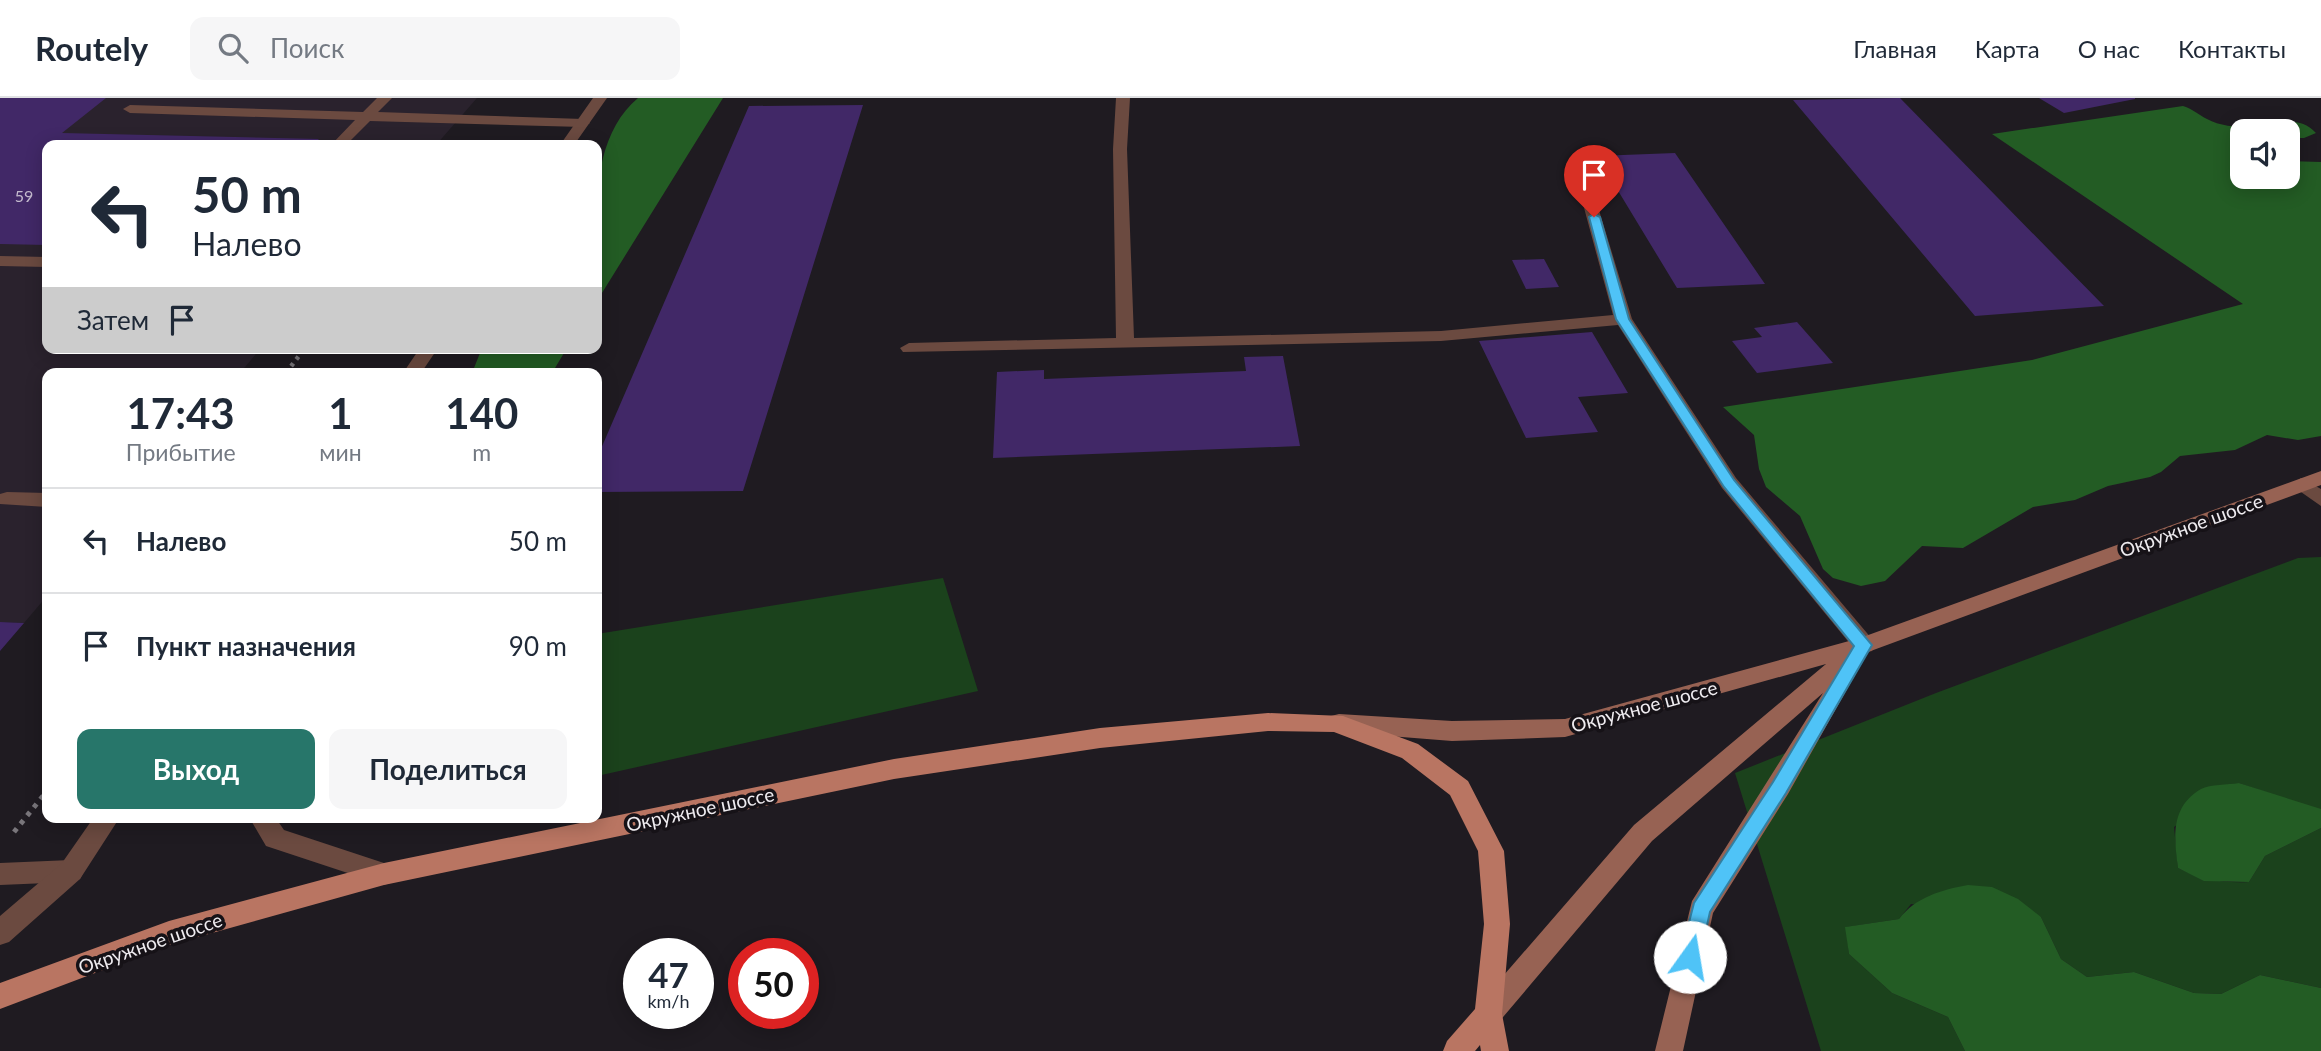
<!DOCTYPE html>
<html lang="ru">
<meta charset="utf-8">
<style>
body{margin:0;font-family:Lato,sans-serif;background:#f6f6f7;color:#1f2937;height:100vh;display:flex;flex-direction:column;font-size:26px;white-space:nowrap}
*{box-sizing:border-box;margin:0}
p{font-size:23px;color:#747a83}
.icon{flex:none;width:38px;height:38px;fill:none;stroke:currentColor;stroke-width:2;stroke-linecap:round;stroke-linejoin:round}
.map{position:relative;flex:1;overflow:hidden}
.details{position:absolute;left:42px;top:270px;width:560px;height:455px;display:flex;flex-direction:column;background:#fff;border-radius:14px;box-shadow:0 4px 18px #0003}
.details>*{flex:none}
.hud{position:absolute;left:42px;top:42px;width:560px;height:214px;border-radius:14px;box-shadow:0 4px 18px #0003;background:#fff;color:#1f2937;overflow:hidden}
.buttons{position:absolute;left:2230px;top:21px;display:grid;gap:14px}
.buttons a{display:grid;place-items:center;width:70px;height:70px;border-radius:14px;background:#fff;box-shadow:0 4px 18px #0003;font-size:35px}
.speed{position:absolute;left:623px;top:840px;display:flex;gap:14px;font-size:35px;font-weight:700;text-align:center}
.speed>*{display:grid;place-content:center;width:91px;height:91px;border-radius:50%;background:#fff;box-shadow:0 4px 18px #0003;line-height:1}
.speed small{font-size:18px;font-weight:400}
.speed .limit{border:10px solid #d22;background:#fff;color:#111}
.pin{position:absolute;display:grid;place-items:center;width:60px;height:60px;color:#fff;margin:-72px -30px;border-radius:50% 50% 50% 0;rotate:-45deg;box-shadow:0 0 7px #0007}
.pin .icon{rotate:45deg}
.me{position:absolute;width:77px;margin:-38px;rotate:13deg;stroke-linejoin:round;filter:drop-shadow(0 0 5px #0008)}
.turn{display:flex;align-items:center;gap:24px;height:147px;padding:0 35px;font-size:32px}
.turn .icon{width:91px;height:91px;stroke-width:2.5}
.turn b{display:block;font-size:49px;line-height:60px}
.then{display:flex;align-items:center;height:66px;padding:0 35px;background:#0003;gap:14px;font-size:26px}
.eta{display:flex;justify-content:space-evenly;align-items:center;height:119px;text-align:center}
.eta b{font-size:42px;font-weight:700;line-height:49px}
.button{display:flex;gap:14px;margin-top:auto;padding:14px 35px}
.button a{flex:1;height:80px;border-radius:14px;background:#27766a;color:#fff;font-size:28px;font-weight:700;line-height:80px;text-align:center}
.button a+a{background:#f6f6f7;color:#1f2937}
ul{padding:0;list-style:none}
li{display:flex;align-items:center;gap:21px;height:105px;padding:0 35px;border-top:2px solid #e0e1e3}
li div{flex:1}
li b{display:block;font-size:26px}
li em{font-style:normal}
header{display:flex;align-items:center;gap:42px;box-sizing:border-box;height:98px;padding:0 35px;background:#fff;border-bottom:2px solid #e0e1e3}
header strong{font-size:33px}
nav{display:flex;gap:38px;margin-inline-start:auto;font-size:24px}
.search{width:490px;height:63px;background:#f6f6f7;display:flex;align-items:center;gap:18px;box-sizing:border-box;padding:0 24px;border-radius:14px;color:#747a83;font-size:26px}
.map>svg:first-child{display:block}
</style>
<header>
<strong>Routely</strong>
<div class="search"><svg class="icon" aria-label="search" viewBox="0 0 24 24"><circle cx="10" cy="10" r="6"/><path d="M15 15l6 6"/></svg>Поиск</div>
<nav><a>Главная</a><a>Карта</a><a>О нас</a><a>Контакты</a></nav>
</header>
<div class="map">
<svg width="2321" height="953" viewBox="0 0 2321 953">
<rect width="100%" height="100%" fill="#1f1b21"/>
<path fill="#2a222d" d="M0 0H477L436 47H47V250H261L240 275H47V498L24 525 0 524Z"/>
<path fill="#1b421c" d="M2321 459V713L2239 685 2174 729 2178 770C2203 782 2221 785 2249 784L2265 758 2321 730V890L2260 877 2221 896 2194 895 2134 874 2087 879 2061 861 2041 819 1911 806 1899 821 1846 829 1849 856 1892 895 1948 919 1965 953H1821L1735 675 1936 595 2298 460Z
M943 480 978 593 597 678V536Z"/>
<path fill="#235c24" d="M638 0H723L597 203C597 140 584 45 638 0Z
M2183 8C2193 11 2199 17 2207 21 2219 28 2236 29 2249 29 2273 29 2296 14 2316 35L2304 40H2287V33H2242V79H2287V63L2321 64V338L2298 342 2267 337 2235 352 2180 358 2161 374 2150 379 2108 388 2075 402 2033 409 1963 450 1922 448 1885 483 1861 488 1833 480 1823 471 1800 418 1766 389 1759 371 1754 337 1723 309 2032 262 2243 206 1992 36Z
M482 250H567L552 275H472Z
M2239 685 2321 711V730L2265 758 2249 784 2204 783 2178 770C2174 740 2170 709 2201 691 2210 686 2228 687 2239 685Z
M1968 787 1992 789 2018 801 2041 819 2061 861 2087 879 2134 874 2194 895 2221 896 2260 877 2321 890V953H1965L1948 919 1892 895 1849 856 1845 829 1899 821C1916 799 1941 792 1968 787Z"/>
<path fill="#412867" d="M0 0H106L62 35 319 41 313 47H47V147L0 146Z
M1900 0 2104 208 1975 218 1793 2Z
M2039 0H2135V1L2064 15Z
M863 7 743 393 597 394V360L749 8Z
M1675 55 1765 186 1677 190 1597 58Z
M1544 161 1559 189 1526 191 1512 162Z
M1797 224 1833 265 1757 275 1732 243 1762 239 1754 230Z
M1592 234 1628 295 1578 299 1598 334 1526 340 1479 243Z
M1283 258 1300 348 993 360 997 274 1044 272V281L1246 273 1244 259Z
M0 524 24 525 0 553Z"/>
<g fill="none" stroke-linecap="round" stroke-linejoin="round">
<path stroke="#79767b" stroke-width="4.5" stroke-dasharray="3.5 5" stroke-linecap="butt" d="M286 275 305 250"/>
<path stroke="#79767b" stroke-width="5" stroke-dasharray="4.5 6" stroke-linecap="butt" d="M14 734 47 693"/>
<path fill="#6b4a40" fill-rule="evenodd" d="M377 0H392L378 14 583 21 590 25 583 29 370 23 346 47H331L355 22 130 15 123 11 130 7 363 14Z
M1116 0H1130L1127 51 1134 240 1441 233 1613 217 1573 69 1575 66H1585L1632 221 1736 380 1872 541 1875 547 1872 553 1864 555 1856 553 1722 390 1618 227 1441 243 903 254 900 250 909 245 1116 240 1113 51Z
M0 158 47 159V169L0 168Z
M2301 380 2321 391V408L2291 387Z
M7 394 47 395V409L0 406V396Z
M71 762 80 765 84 773 80 781 71 784 0 787V765Z"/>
<path fill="#6b4a40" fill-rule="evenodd" d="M593 0H607L574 47H560Z
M420 250H438L421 275H403Z
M94 719H120L80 781 9 844 0 847V818L62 765Z
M249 719H275L284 732 393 768 397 776 393 784 384 787 266 748Z"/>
<path fill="#976253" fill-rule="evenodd" d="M2321 373V387L1868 554 1788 696 1713 815 1683 953H1655L1692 803 1823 595 1652 743 1498 925 1488 929 1478 925 1474 916 1478 907 1634 727 1826 566 1565 639 1452 643 1339 634 1331 632 1327 625 1331 618 1339 616 1452 623 1565 621 1860 540Z"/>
<path fill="#b97562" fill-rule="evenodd" d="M1268 615 1343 618 1418 646 1468 683 1504 753 1510 826 1502 916 1509 953H1481L1480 947 1475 953H1443L1447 943 1475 911 1484 826 1478 753 1450 697 1402 660 1334 634 1268 633 1100 650 894 681 384 787 169 847 0 911V885L169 823 384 765 894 661 1100 630Z"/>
</g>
<path fill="#4fc3f7" stroke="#337fa1" stroke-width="2" d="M1594 116 1600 119 1629 221 1734 382 1872 547 1786 695 1710 814 1700 859 1697 865 1690 868 1683 865 1680 859 1694 805 1773 684 1854 548 1724 389 1616 221 1589 119Z"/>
<g text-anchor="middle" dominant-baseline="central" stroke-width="7" stroke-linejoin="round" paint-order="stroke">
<g font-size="16" fill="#c4bbce">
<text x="24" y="97">59</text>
</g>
<g font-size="19" fill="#efecf0" stroke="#161217">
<text transform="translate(2191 427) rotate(-20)">Окружное шоссе</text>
<text transform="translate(1644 608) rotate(-15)">Окружное шоссе</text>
<text transform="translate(700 711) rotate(-12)">Окружное шоссе</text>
<text transform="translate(150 845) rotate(-19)">Окружное шоссе</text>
</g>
</g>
</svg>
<div class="buttons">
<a><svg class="icon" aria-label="sound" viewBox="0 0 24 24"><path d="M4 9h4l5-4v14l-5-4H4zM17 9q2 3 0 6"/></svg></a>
</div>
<div class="speed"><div>47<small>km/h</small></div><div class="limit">50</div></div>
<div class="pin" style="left:1594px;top:119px;background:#d93025"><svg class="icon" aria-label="arrive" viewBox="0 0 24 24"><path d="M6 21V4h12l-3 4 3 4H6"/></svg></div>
<svg class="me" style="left:1690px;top:859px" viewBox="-20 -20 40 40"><circle r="19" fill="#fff"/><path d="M0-13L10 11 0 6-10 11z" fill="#4fc3f7"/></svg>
<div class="hud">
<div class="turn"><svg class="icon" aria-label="left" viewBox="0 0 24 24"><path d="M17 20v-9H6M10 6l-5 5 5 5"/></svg><div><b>50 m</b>Налево</div></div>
<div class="then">Затем<svg class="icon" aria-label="arrive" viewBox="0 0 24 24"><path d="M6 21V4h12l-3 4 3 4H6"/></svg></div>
</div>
<section class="details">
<div class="eta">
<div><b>17:43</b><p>Прибытие</p></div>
<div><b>1</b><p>мин</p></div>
<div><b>140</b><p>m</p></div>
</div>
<ul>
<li><svg class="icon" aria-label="left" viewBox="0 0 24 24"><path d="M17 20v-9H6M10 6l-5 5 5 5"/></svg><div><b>Налево</b></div><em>50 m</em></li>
<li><svg class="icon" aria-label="arrive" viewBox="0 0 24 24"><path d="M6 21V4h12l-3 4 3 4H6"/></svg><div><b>Пункт назначения</b></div><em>90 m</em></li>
</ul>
<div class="button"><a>Выход</a><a>Поделиться</a></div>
</section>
</div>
